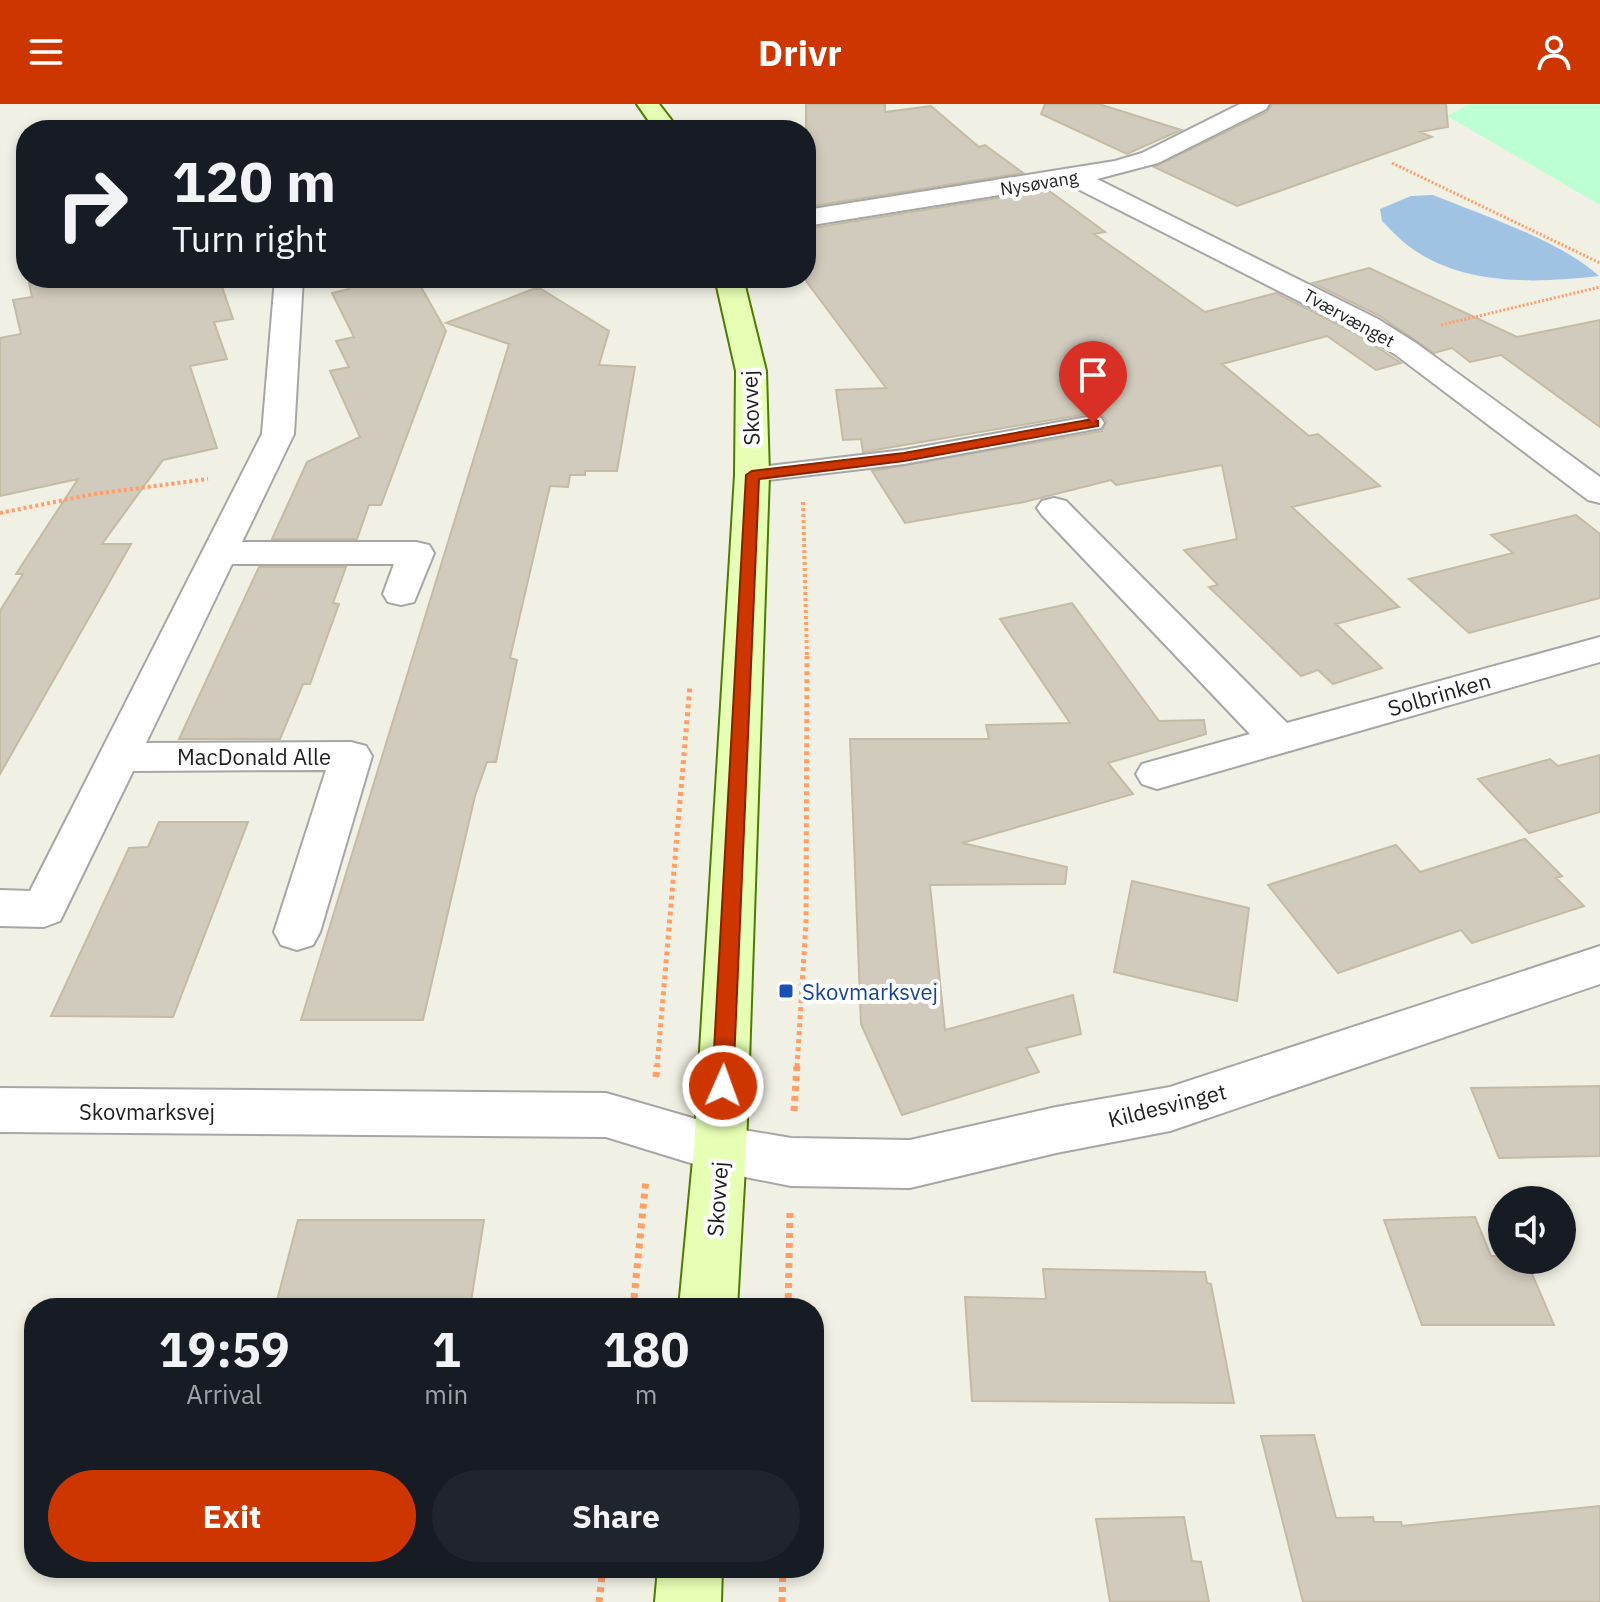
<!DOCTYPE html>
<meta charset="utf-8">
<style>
body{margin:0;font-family:"IBM Plex Sans",sans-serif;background:#20242c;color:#f1f3f6;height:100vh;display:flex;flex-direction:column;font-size:30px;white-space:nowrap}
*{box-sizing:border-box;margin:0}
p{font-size:26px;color:#9ea1a6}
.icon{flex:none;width:44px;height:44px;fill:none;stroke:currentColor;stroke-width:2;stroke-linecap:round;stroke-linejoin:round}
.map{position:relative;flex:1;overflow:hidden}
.details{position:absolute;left:24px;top:1194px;width:800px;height:280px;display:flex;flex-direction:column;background:#171b24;border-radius:32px;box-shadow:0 4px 12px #0003}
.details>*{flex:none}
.guide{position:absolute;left:16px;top:16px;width:800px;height:168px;border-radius:32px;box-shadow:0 4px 12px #0003;background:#171b24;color:#f1f3f6;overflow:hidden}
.tools{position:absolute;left:1488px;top:1082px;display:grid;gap:16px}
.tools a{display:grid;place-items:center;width:88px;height:88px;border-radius:50%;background:#171b24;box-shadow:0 4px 12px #0003;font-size:40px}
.pin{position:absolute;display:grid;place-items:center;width:68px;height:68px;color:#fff;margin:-82px -34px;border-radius:50% 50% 50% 0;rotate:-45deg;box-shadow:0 0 8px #0007}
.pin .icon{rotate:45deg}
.me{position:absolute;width:88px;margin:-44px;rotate:2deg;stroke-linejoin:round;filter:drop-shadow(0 0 6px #0008)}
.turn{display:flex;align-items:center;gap:28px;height:168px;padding:0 24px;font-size:36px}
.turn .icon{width:104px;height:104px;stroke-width:2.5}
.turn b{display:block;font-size:56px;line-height:68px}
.eta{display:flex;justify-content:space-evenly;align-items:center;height:136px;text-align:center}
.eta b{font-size:48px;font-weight:700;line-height:56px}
.action{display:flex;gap:16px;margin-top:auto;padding:16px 24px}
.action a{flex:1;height:92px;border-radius:48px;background:#ce3600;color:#fff;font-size:32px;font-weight:700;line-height:92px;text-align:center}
.action a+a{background:#20242c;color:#f1f3f6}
header{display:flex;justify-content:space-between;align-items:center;height:104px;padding:0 24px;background:#ce3600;color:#fff;font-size:36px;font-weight:700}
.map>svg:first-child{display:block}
</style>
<header><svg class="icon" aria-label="menu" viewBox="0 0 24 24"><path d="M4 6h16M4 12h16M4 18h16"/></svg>Drivr<svg class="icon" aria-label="person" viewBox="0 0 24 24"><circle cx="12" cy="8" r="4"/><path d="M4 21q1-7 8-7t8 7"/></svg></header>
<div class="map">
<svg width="1600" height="1498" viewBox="0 0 1600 1498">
<rect width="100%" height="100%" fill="#f1f0e4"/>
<path fill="#bdffd4" d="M1470 0H1600V101L1447 12Z"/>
<path fill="#a0c2e3" d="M1433 91C1482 111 1561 137 1599 172 1538 179 1467 182 1414 146 1402 138 1392 127 1382 117L1380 105 1411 92Z"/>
<path fill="#d1cbbd" stroke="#c4bba5" stroke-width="2" d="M806 0H885V8L931 2 979 43 985 41 1023 69 806 103Z
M1045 0H1099L1181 26 1127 50 1041 10Z
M1272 0H1446L1448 23 1420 28 1432 33 1237 102 1154 63 1267 8Z
M1048 86 1105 128 1094 130 1205 208 1276 189 1357 230 1401 259 1376 266 1327 232 1222 260 1309 332 1318 330 1380 382 1292 403 1399 503 1336 520 1382 564 1333 580 1318 566 1301 572 1209 483 1218 481 1184 446 1237 435 1222 361 1116 381 1111 376 1024 398 905 419 872 367 1102 327 1107 317 1102 311 1092 309 863 348 861 335 843 336 836 286 886 284 806 177V125Z
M1369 164 1517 233 1600 216V323L1501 251 1470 258 1452 244 1434 249 1380 212 1313 179Z
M28 174H219L233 215 214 218 227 255 190 262 217 344 163 356 102 440H131L0 670V507L23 470H16L78 375 0 392V234L21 230 13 196 32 193Z
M343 174H416L446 227 381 401H369L357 435H272L307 358 360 333 330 267 349 263 336 237 354 233 332 189 349 185Z
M533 185H541L609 227 599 261 635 263 617 367H585V371H570L568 383 550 382 510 554 517 556 496 658H487L475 692 423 916H301L509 240 446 219Z
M1576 411 1600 430V494L1469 529 1409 475 1513 449 1491 431Z
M259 463H346L333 499 339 500 310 580H303L280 635H179Z
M1072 499 1159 617 1204 616 1206 630 1108 659 1133 690 962 739 1067 763 1065 780 930 781 945 926 1073 891 1081 930 1026 944 1039 968 902 1011 861 920 850 635H989L986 621 1070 619 1000 515Z
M1600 651V708L1529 729 1478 675 1550 655 1558 662Z
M159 718H248L173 913 51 912 129 744 148 743Z
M1525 735 1562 772 1556 774 1584 802 1472 839 1461 826 1338 869 1268 781 1396 741 1420 768Z
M1132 777 1249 804 1237 897 1114 868Z
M1600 982V1052L1499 1054 1471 984Z
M1475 1113 1491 1152H1502V1156H1526L1554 1221H1422L1384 1116Z
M298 1116H484L470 1204H275Z
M1043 1165 1205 1168 1207 1179 1211 1180 1234 1299 972 1297 965 1193 1046 1195Z
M1314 1331 1336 1414 1373 1413 1374 1418H1401L1402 1422 1600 1402V1498H1303L1261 1332Z
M1184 1413 1192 1457 1201 1458 1209 1498H1110L1096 1415Z"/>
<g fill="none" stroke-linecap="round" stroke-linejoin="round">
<defs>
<path id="lane" d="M1093 312 1101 314 1104 319 1101 324 904 360 752 378 743 376 740 371 743 366 752 364 904 346Z"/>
<path id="street" d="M1240 0H1269L1266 5 1158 59 1097 75 1378 215 1416 239 1600 373V399L1588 396 1396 251 1358 227 1068 80 806 122V106L1115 57 1142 49Z
M275 174H303L294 330 242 438H416L429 441 434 449 414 498 401 501 388 498 383 490 394 460H232L146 639 351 638 366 642 372 652 320 828 313 841 297 846 281 841 274 828 326 666 133 667 60 817 44 823 0 822V786L30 787 262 330Z
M1054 394 1066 397 1287 619 1600 533V558L1157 685 1142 680 1136 670 1142 660 1250 630 1042 411 1037 404 1042 397Z
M1600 842V880L1170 1027 1056 1049 910 1084 791 1082 720 1068 606 1033 0 1028V984L606 989 720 1022 791 1034 910 1036 1056 1003 1170 983Z"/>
<path id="secondary" d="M637 0H659L679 26H655Z
M715 174H743L766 267 769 371 746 1045 737 1204H679L694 1045 735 371 736 267Z
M658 1464H722L721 1498H655Z"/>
</defs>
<use href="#lane" stroke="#a6a6a6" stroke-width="4"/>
<use href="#street" stroke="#a6a6a6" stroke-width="4"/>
<use href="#secondary" stroke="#4e7c00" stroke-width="4"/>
<path stroke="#ff9f67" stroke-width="3" stroke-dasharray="2 2" stroke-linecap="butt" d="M1392 59 1600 159
M1441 221 1600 183"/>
<path stroke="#ff9f67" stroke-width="4" stroke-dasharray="3 3" stroke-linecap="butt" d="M803 398 807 554
M0 409 94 390 208 375"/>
<path stroke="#ff9f67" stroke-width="5" stroke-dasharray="4 4" stroke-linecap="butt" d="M657 963 690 581
M797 963 806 819 807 552"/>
<path stroke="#ff9f67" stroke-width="7" stroke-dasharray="5 5" stroke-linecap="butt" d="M656 973 657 961
M794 1007 797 961
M633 1204 646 1075
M788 1204 790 1109
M599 1498 603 1464
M782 1498 783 1464"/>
<use href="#lane" fill="#fff" fill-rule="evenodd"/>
<use href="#street" fill="#fff" fill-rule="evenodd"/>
<use href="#secondary" fill="#e7ffb4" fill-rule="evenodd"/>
</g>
<path fill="#ce3600" stroke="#862300" stroke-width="2" d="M1093 315 1098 317V322L904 357 759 375 733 982 730 988 723 991 715 988 712 982 746 371 752 367 904 349Z"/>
<rect fill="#1a4fb4" stroke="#fff" stroke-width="3" x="778" y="879" width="16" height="16" rx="4"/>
<g text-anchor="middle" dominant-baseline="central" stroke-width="8" stroke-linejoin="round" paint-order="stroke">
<g font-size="18" fill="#1f1f1f" stroke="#fff">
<text transform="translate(1039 79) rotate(-9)">Nysøvang</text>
<text transform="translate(1349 214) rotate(29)">Tværvænget</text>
</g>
<g font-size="22" fill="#1f1f1f" stroke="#fff">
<text transform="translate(750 304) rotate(-92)">Skovvej</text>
<text transform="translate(1439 590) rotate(-16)">Solbrinken</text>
<text x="254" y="652">MacDonald Alle</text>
<text transform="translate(1167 1001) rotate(-14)">Kildesvinget</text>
<text x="147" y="1007">Skovmarksvej</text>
<text transform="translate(717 1095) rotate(-86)">Skovvej</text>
</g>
<g font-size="22" fill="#164399" stroke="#fff" text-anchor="start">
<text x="802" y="887">Skovmarksvej</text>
</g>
</g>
</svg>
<div class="tools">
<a><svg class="icon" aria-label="sound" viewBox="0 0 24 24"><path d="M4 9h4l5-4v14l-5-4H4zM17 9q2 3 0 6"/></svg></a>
</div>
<div class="pin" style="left:1093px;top:319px;background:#d93025"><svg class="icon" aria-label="arrive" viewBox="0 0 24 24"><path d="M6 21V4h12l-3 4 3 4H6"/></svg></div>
<svg class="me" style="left:723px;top:982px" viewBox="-20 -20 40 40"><circle r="17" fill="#ce3600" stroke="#fff" stroke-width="3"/><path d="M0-11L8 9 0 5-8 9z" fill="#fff"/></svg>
<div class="guide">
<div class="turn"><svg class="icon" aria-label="right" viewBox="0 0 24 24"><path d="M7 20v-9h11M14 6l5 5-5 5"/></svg><div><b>120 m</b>Turn right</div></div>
</div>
<section class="details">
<div class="eta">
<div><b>19:59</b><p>Arrival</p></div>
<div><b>1</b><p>min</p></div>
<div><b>180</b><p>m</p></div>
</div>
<div class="action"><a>Exit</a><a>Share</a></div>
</section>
</div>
